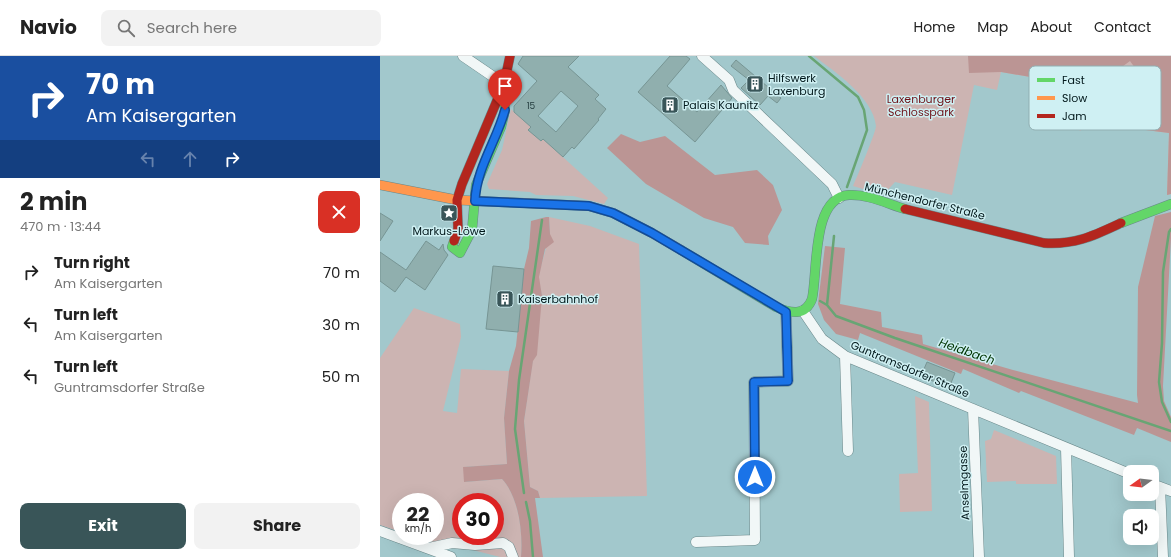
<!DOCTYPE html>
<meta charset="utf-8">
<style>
body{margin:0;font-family:Poppins,sans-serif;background:#f2f2f2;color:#222;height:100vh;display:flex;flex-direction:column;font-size:15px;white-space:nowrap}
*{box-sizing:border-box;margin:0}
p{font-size:13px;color:#767676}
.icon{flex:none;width:22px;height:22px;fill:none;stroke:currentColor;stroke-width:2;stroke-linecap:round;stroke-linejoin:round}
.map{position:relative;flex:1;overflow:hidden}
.panel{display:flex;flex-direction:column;background:#fff;width:380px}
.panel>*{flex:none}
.hud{background:#1a4fa0;color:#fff;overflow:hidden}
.needle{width:26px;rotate:255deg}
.fabs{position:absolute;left:743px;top:409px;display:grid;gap:8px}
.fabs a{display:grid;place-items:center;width:36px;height:36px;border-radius:8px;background:#fff;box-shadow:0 4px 16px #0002;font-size:20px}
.speed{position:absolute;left:12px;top:437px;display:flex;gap:8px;font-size:20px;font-weight:700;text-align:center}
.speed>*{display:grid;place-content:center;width:52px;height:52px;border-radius:50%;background:#fff;box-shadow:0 4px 16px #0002;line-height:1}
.speed small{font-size:10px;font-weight:400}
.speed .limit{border:6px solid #d22;background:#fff;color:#111}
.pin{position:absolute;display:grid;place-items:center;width:34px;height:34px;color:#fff;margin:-41px -17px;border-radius:50% 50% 50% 0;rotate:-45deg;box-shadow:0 0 4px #0007}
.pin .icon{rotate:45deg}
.me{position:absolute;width:44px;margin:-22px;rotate:0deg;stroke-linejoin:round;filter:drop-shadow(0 0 3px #0008)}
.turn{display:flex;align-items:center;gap:14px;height:84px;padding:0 20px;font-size:18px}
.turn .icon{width:52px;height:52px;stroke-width:2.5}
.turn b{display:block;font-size:28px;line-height:34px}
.lanes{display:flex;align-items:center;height:38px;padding:0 20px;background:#0003;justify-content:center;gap:20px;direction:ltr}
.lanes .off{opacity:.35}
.round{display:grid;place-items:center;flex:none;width:42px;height:42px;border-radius:8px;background:#f2f2f2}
.summary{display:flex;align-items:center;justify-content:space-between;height:68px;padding:0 20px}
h1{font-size:24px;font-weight:700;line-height:30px}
.primary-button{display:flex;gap:8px;margin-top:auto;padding:8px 20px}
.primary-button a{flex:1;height:46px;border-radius:8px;background:#395558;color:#fff;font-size:16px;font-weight:700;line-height:46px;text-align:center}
.primary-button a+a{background:#f2f2f2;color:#222}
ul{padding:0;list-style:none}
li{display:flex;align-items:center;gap:12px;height:52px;padding:0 20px}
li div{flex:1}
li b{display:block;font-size:15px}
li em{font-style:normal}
header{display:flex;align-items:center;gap:24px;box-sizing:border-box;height:56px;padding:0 20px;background:#fff;border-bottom:1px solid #e0e0e0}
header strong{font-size:19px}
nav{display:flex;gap:22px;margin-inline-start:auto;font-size:14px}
.search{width:280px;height:36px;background:#f2f2f2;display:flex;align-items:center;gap:10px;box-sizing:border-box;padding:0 14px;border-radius:8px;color:#767676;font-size:15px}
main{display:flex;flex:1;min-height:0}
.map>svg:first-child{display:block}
</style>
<header>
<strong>Navio</strong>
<div class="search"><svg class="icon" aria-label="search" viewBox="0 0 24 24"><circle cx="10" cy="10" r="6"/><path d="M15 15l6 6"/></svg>Search here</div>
<nav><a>Home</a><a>Map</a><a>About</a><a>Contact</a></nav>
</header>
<main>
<section class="panel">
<div class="hud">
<div class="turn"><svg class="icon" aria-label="right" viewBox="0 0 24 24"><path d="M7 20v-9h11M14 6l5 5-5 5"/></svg><div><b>70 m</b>Am Kaisergarten</div></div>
<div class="lanes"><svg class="icon off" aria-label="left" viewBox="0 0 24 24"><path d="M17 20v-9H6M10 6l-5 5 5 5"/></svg><svg class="icon off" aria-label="ahead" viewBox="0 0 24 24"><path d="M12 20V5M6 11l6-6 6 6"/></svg><svg class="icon" aria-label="right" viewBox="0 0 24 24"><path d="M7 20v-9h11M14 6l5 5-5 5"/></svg></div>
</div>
<div class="summary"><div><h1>2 min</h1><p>470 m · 13:44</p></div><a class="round" style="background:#d93025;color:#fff"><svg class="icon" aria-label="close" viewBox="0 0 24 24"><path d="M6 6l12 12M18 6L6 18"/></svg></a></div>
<ul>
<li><svg class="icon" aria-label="right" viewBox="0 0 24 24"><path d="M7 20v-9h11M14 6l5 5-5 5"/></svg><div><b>Turn right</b><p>Am Kaisergarten</p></div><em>70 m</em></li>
<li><svg class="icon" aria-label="left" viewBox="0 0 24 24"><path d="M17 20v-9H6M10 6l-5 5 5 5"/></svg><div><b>Turn left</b><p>Am Kaisergarten</p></div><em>30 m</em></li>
<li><svg class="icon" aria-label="left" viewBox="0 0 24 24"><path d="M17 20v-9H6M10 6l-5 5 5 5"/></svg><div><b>Turn left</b><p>Guntramsdorfer Straße</p></div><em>50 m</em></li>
</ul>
<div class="primary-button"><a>Exit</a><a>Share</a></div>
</section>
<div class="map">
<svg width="791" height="501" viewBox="0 0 791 501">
<rect width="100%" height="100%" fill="#a2c8cc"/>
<path fill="#ccb4b2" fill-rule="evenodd" d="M434 0H791V138L787 139 789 77 711 67 700 75 684 53 693 45 668 24 621 16 617 34 594 29 572 139 515 126 503 139 473 130C477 121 496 76 496 70 493 41 455 16 434 0Z
M131 53 151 71 148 74 161 85 163 83 228 142 224 148 193 140 156 139 150 136 109 133 107 128 122 94Z
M169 161 210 170 259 188 267 440 160 442 158 435 150 431 144 365 162 240 158 221 170 178Z
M34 252 80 268 81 281 63 355 77 357 81 313 129 315 124 362 127 408 84 411V426L122 423C139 441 143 477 141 501H120L81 491 68 490 39 482 37 480H55V446H21V476L0 469V302ZM81 446H115V480H81Z
M535 340 549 346 552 455 520 456 519 418 538 417Z
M614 374 676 400 677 428H636V425L607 426 605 385 611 383Z"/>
<path fill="#bb9594" d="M588 0H791V138L787 139 789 77 711 67 766 27 750 5 694 46 668 24 621 16 589 17Z
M241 78 260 86 285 80 335 119 377 114 393 129 402 154 388 180 389 189 365 187 353 171 324 162 266 128 227 92Z
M791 156V182L783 330 784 345 791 361V386L757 372 754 379 641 335 639 337 583 313 581 318 480 277 478 284 456 278 444 264 438 248 439 239 445 190 465 192 460 248 501 256 502 271 542 279 543 288 633 314 758 347 757 339 758 231 775 160Z
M166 161H169L170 178 174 186 165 193 159 221 162 240 157 299 153 305 144 365 150 431 158 435 160 442H155L163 501H141C143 477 139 441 122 423L84 426 83 411 127 408 124 362 129 315 136 290 144 213 149 192 151 165Z"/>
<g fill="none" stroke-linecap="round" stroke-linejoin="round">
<path stroke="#68a574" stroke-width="2.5" d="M429 0 478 41 484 54 487 74 467 131
M791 173 789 176 783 216 782 287 779 326 782 346 791 366
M454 180 447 249 456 260 515 282 791 375
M440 245 447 249
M144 437 135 373 139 324 162 164
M146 446 150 465 153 501"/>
</g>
<path fill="#90afae" stroke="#779594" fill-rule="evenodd" d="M143 0H199L188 11 219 39 215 43 226 53 218 63 219 64 194 93 192 91 183 101 163 83 161 85 148 74 151 71 134 56V50L157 25 138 8ZM181 35 198 50 176 76 158 60Z
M290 0H306L310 3 287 30 317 56 341 29 352 42 315 86 258 36Z
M356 4 401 42 397 47 388 40 380 49 361 32 369 24 351 10Z
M0 157 13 165 0 185Z
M46 185 59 194 63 188 64 194 68 199 45 234 26 221 15 236 0 225V196L26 214Z
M113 210 144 213 138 276 106 273Z
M547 306 575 317 569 332 541 320Z"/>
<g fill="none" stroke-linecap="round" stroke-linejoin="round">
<defs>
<path id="street" d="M83 0 124 28
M322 0 349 24 353 34 452 128 459 142
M423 255 442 283 465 300 750 418
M465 300 468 395
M593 353 599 501
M686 392 689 501
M772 428 791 435
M780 431 783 501
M0 475 71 501
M316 486 375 484 374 326 408 325 406 256
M49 492 72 487 95 489 123 487 129 491 133 501"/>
<path id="fast" d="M741 167 791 148
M74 185 72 191 80 197 92 174 96 129 121 71 125 54 124 28
M301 194 396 251C410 257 425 261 432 243 438 217 431 141 469 139 488 138 508 148 525 153"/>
<path id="slow" d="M0 129 77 144 209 150 233 157 272 177 301 194"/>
<path id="jam" d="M525 153 664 187C695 189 713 180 741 167
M74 185 78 173 77 144 82 128 124 28 130 0"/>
</defs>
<use href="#street" stroke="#688789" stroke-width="11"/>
<use href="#fast" stroke="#688789" stroke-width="10"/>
<use href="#slow" stroke="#688789" stroke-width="10"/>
<use href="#jam" stroke="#688789" stroke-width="10"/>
<use href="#street" stroke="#f1f7f7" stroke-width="10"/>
<use href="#fast" stroke="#63d668" stroke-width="9"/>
<use href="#slow" stroke="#ff974d" stroke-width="9"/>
<use href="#jam" stroke="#b3261e" stroke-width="9"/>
</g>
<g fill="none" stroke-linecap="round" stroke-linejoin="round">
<defs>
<path id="route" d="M125 54C117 84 96 113 95 145L209 150 233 157 272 177 406 256 408 325 374 326 375 421"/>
</defs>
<use href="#route" stroke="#114b97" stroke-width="10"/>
<use href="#route" stroke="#1a73e8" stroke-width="7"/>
</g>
<defs>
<symbol id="building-square" viewBox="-11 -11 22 22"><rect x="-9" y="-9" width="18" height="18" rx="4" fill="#395558" stroke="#cff0f3"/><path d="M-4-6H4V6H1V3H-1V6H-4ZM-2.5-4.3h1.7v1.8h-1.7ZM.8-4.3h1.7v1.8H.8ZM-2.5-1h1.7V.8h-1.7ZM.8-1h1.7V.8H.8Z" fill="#fff"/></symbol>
<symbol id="sight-square" viewBox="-11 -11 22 22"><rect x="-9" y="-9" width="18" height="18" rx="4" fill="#395558" stroke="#cff0f3"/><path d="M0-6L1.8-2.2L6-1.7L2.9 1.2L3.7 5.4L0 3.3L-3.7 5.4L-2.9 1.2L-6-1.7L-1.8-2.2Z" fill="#fff"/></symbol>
</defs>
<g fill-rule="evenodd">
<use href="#building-square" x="365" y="18" width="20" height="20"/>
<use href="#building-square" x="280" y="39" width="20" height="20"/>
<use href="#sight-square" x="59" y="147" width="20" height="20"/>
<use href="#building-square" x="115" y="233" width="20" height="20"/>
</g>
<g text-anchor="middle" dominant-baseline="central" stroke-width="3" stroke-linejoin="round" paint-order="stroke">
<g font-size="9" fill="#243d3f">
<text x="151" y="50">15</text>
</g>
<g font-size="11" fill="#00171a" stroke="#cff0f3" text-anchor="start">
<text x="388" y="22">Hilfswerk<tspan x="388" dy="13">Laxenburg</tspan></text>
<text x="303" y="49">Palais Kaunitz</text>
<text x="69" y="175" text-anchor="middle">Markus-Löwe</text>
<text x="138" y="243">Kaiserbahnhof</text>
</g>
<g font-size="11" fill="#6f1219" stroke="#cff0f3">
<text x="541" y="43">Laxenburger<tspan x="541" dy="13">Schlosspark</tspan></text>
</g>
<g font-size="11" fill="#00171a" stroke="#cff0f3">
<text transform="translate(545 145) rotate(14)">Münchendorfer Straße</text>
<text transform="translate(530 313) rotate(23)">Guntramsdorfer Straße</text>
<text transform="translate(584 427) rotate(-92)">Anselmgasse</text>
</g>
<g font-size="12" font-style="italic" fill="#003503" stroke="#cff0f3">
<text transform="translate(587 295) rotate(19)">Heidbach</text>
</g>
</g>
<rect x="649" y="10" width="132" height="64" rx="6" fill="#cff0f3" stroke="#91afb2" stroke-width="1"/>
<rect x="657" y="22" width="18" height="4" fill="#63d668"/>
<rect x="657" y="40" width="18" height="4" fill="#ff974d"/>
<rect x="657" y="58" width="18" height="4" fill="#b3261e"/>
<g font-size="11" fill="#00171a">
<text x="682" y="28">Fast</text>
<text x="682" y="46">Slow</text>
<text x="682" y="64">Jam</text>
</g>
</svg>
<div class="fabs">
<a><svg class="needle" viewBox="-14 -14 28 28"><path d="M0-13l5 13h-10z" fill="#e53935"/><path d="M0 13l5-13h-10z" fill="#767676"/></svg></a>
<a><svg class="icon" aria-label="sound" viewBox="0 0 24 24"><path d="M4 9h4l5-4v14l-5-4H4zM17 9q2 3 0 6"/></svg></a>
</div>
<div class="speed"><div>22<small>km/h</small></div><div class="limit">30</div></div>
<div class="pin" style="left:125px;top:54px;background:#d93025"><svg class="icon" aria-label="arrive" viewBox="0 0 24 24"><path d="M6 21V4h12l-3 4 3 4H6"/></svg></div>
<svg class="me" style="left:375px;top:421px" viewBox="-20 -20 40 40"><circle r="17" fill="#1a73e8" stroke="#fff" stroke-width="3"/><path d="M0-11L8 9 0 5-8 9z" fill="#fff"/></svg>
</div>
</main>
